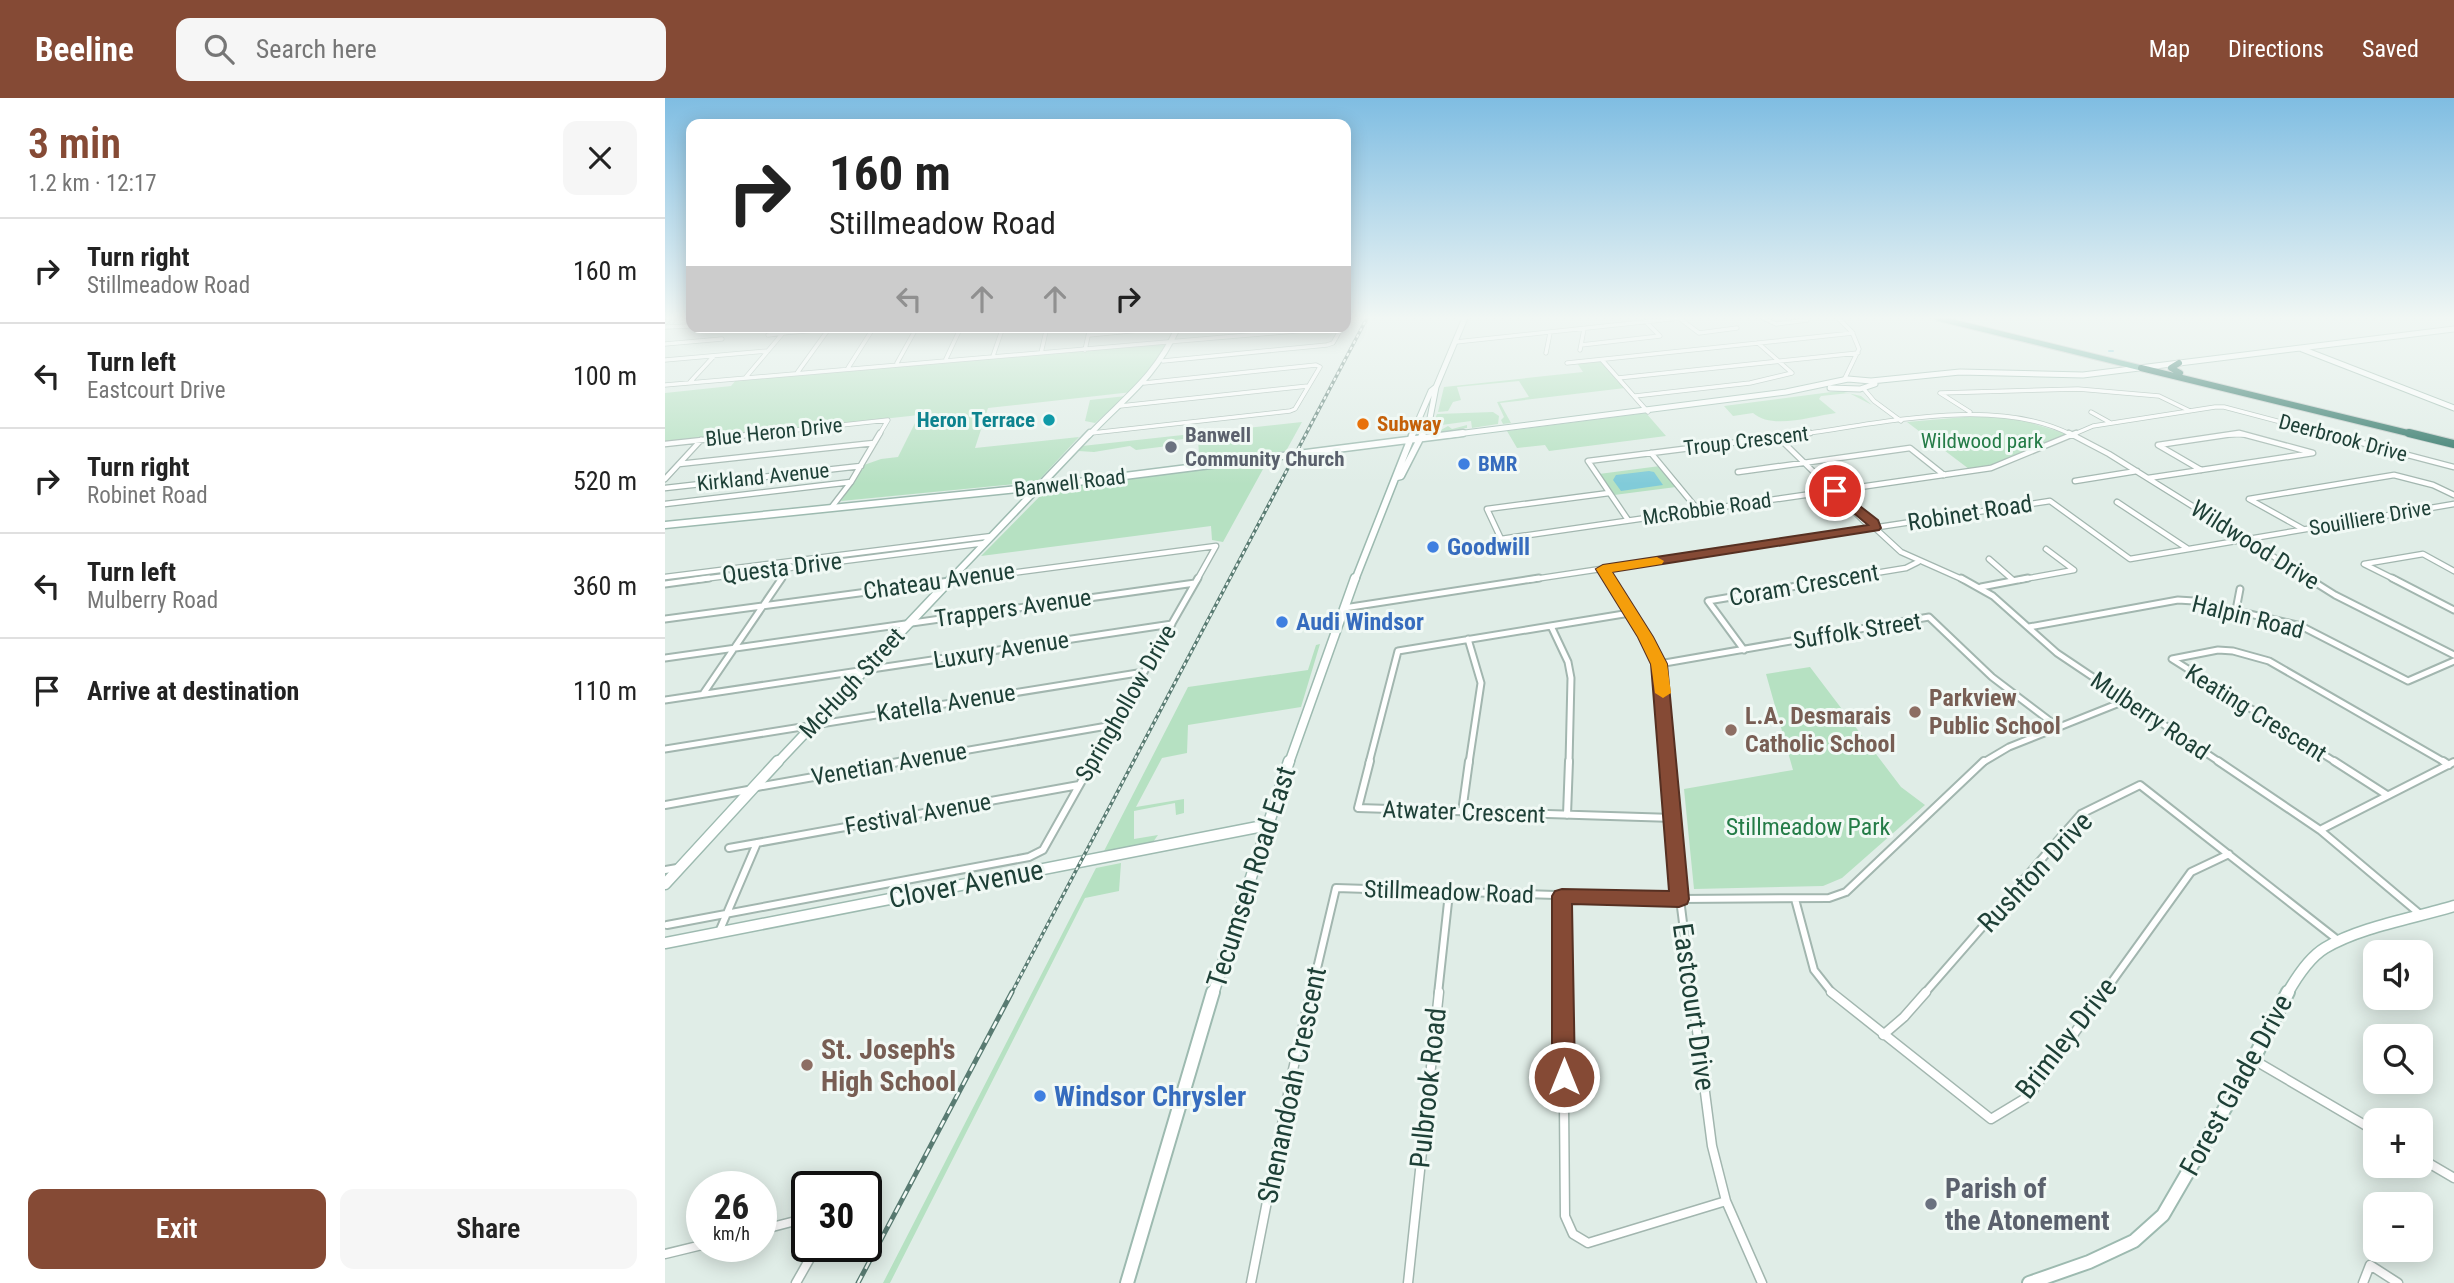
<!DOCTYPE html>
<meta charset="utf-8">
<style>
body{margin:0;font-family:"Roboto Condensed",sans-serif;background:#f6f6f6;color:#222;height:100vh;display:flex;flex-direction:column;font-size:26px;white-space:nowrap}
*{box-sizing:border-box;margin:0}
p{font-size:23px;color:#767676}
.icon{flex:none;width:38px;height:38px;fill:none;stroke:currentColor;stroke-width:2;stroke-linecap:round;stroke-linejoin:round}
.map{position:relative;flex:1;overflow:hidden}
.details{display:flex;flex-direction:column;background:#fff;width:665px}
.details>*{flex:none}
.banner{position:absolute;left:21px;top:21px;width:665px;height:214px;border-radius:14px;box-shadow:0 4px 18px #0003;background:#fff;color:#222;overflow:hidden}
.buttons{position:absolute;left:1698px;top:842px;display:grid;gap:14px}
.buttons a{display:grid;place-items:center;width:70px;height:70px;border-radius:14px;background:#fff;box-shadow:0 4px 18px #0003;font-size:35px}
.speed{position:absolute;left:21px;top:1073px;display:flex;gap:14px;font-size:35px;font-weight:700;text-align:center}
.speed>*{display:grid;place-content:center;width:91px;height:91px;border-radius:50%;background:#fff;box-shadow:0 4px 18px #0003;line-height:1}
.speed small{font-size:18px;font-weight:400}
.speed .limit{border:4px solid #111;border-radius:10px;background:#fff;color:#111}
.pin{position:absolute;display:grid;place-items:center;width:60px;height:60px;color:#fff;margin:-30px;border:4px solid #fff;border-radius:50%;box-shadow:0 2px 7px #0007}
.me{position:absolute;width:77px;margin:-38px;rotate:0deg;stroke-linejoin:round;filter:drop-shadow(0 0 5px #0008)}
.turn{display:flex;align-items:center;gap:24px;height:147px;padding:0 28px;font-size:32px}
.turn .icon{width:91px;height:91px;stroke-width:2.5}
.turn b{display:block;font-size:49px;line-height:60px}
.lanes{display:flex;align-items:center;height:66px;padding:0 28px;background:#0003;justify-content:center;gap:35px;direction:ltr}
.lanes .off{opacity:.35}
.round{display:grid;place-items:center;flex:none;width:74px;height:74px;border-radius:14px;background:#f6f6f6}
.summary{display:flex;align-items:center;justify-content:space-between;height:119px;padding:0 28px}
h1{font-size:42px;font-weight:600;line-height:52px;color:#854a35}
.cta{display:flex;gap:14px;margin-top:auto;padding:14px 28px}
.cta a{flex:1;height:80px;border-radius:14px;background:#854a35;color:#fff;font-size:28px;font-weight:600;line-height:80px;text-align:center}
.cta a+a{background:#f6f6f6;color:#222}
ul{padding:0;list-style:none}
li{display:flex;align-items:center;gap:21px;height:105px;padding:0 28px;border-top:2px solid #e0e0e0}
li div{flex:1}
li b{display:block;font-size:26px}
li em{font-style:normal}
header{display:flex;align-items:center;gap:42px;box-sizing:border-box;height:98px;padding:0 35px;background:#854a35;color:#fff}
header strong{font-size:33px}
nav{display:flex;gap:38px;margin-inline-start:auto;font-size:24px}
.search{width:490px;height:63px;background:#f6f6f6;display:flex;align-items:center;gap:18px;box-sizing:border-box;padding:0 24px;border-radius:14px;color:#767676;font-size:26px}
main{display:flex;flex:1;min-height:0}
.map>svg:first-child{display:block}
</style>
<header>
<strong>Beeline</strong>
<div class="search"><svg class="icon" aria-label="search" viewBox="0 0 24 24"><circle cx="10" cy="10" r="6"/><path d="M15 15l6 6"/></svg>Search here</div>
<nav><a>Map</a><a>Directions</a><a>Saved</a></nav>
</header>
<main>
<section class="details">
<div class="summary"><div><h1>3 min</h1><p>1.2 km · 12:17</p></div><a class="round"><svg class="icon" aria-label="close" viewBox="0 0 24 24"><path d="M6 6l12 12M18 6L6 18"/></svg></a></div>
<ul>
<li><svg class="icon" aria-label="right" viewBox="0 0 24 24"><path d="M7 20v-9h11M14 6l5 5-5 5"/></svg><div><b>Turn right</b><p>Stillmeadow Road</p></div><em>160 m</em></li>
<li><svg class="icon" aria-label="left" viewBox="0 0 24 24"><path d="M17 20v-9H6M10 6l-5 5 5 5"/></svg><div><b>Turn left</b><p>Eastcourt Drive</p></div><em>100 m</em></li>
<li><svg class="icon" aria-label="right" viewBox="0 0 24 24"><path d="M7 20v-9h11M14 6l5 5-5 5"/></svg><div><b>Turn right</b><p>Robinet Road</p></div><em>520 m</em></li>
<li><svg class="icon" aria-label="left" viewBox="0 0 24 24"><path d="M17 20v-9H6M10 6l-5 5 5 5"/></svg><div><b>Turn left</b><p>Mulberry Road</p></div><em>360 m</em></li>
<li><svg class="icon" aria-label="arrive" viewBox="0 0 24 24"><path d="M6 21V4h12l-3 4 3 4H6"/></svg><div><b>Arrive at destination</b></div><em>110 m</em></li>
</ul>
<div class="cta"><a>Exit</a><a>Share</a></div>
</section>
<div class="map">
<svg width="1789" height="1185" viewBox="0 0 1789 1185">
<rect width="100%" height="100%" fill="#e0ede7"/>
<path fill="#b6e1c2" d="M504 246 467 294 323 310 310 350 414 339 372 384 176 403 199 367 216 361 233 359 254 317 0 345V295L66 288 72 281Z
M936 263 960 290 835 305 846 325 838 326 836 322 839 319 832 304 864 299 854 283 792 289 796 302 788 304 783 313 773 314 779 289 918 274 912 265Z
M1174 293 1196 298 1207 307 1184 295 1156 298 1154 301 1171 315C1148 318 1107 332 1088 315L1068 318 1059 308Z
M461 298 430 325 420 323 425 302Z
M828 314 834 318 833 326 807 330 806 323 769 328 774 333 783 328 787 331 802 327V330L772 334 765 332 772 316Z
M981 315 1001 338 884 353 880 347 852 350 842 333Z
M1323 317 1353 321 1399 335 1400 339 1328 368 1304 371 1242 324Z
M637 324 621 353 524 365 523 360 534 358 533 339 511 342V347L471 352 465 348 429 354 413 353 417 348Z
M603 362 558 444 547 442 546 428 316 458 383 390Z
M995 368 1011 389 949 397 934 376Z
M655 546 636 609 523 627 522 655 497 660 471 709 519 701V715L511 717 510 705 469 713V741L493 737 488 744 439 753 523 589 643 572 651 547Z
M1145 569 1236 689 1260 707 1177 780 1158 788 1029 791 1019 691 1128 672 1101 576Z
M456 765 454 793 420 800 225 1185H218L431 770Z"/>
<path fill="#81cbd9" d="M984 373 989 374 998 387 956 393 948 382 951 377Z"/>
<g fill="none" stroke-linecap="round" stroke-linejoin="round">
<path stroke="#81cbd9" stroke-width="2" d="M1444 253H1448"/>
<defs>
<path id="street-far4" d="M1014 220 1034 235 1072 230
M1098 220 1111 226 1142 222
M1173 220 1187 234 1194 251 1179 282
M681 223 682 220
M0 225 4 220
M0 229 26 228
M103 237 118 235
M424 237 506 229
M791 244 1015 220
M0 246 57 241
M916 247 995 238 982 225
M420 252 425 229
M915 252 919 231
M376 255 382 229
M881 255 885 235
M328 258 338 229
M281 261 296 229
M0 262 103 253
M937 262 983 314
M498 263 662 247 668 245 677 229
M232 265 252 229
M902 265 1188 235
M183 270 209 229
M132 275 163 232
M81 279 118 235 187 229
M953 280 1193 255
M25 284 49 258
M0 287 677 229
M1198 290 1209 303 1236 323
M970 298 1085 285 1127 275 1093 245
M455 308 643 288
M1305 314 1275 295 1413 291 1494 298 1525 313
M1426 314 1444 324
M427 335 625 313 630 311 655 269 651 267 479 285
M86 337 223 322 214 337
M1131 337C1214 326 1330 297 1407 337
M1407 337 1428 328 1550 309H1559L1665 337
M1562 337H1580"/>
<path id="street-far3" d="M1404 335 1444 356 1646 482
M1659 335 1789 369
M1113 339 1202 426 1210 430
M0 346 102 335
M986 355 1033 412
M14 366 209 345
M1073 374 1245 350 1279 377
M1483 380 1490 379 1648 355 1574 335 1493 347 1536 372
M0 381 36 342
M1410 383 1472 373
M0 390 196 368
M944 395 822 411 836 441 1326 370 1411 335
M1452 404 1523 451
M0 406 186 384
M166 410 186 384 215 335
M1190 411 1209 425 1210 430 1236 454 1299 482
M963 422 923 363 1145 335
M1638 431 1584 401 1729 377 1768 387 1789 397
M1324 461 1348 482
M938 471 945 482
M0 479 327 438
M30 482 320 445
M115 482 125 468
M293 482 551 448 532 482
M863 482 1385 403 1465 461 1789 406
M1168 482 1241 470 1253 464
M1354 482 1409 472 1381 451
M1731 482 1699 466 1758 456 1789 473"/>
<path id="street-far2" d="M944 480 994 566 1003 665
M1296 480 1328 498 1392 555 1556 665
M1643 480 1670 497 1789 557
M1727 480 1789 512
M0 486 44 480
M1316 489 1363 480
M679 510 874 480
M1571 512 1575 491
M0 521 307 480
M886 528 903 564 906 580 904 665
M1364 529 1513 502 1529 503 1636 528 1743 583 1789 563
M803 541 816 585 804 665
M1079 552 1043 503 1179 480
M0 560 530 485
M994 566 1264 519 1327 579 1393 629
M38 596 117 480
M0 602 507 526
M0 651 479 574
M229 665 448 627
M427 665 533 480
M704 665 733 553 965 515
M1317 665 1344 649 1462 602
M1672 665 1507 561 1553 552 1568 553 1604 563 1781 665"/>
<path id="street-far1" d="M705 663 693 710 1008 720
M1003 663 1015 801 1027 896
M1553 663 1655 732 1756 817
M1669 663 1722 697
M1778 663 1784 667
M92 689 239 663
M0 707 83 692
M797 714 804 663
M902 717 904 663
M1655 732 1789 664
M64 750 414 687
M0 772 12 770
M897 798 898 896
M1130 801 1149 872 1168 896
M2 827 364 759 378 752 428 663
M54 834 92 745
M646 896 671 790 1015 801 1164 800 1181 794 1319 663
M773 896 784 795
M1259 896 1416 716 1475 687 1674 843
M1438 896 1526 774 1564 756"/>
<path id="street" d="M898 894 900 1118 908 1136 923 1145 1061 1103
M1027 894 1047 1048 1061 1103 1097 1185
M1166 894 1326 1021 1364 998 1439 894
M1218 937 1239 919 1261 894
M1589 962 1710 1033
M1755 1060 1789 1080
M96 1132 142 1120
M0 1156 37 1147
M131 1185 152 1148
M586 1185 627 976 646 894
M743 1185 774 894
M1698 1185 1705 1167 1733 1185"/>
<path id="secondary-far4" d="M1637 251 1789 310
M1165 290 1195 291 1210 286
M424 337C461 298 489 281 513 229
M747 337 766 293 771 289
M757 337 765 320 771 289 800 220
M784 337 1121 294 1183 281 1206 283 1295 274 1418 277 1789 231"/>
<path id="secondary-far3" d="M732 379 736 378 758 335
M0 427 373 389 798 335
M285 482 425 335
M690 482 748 335"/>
<path id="secondary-far2" d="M112 665 287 480
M624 665 690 480"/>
<path id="secondary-far1" d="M0 786 113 663
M0 845 603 727
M548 896 624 663
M1622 896C1631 880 1645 859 1660 850 1695 829 1750 820 1789 808"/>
<path id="secondary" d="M462 1185 548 894
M1364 1185 1424 1164 1469 1143 1498 1117 1588 962 1623 894"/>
<path id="primary" d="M1272 220 1476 270"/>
<path id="highway-far1" d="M1514 265 1506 270 1515 275
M1476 270 1751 337"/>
<path id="highway" d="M1744 335 1789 346"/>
</defs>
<use href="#street-far4" stroke="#a2b6af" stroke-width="5"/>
<use href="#street-far3" stroke="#a2b6af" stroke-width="7"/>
<use href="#street-far2" stroke="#a2b6af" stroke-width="9"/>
<use href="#street-far1" stroke="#a2b6af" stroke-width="10"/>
<use href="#street" stroke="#a2b6af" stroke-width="11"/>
<use href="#secondary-far4" stroke="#9dbab0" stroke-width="7"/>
<use href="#secondary-far3" stroke="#9dbab0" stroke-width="9"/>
<use href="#secondary-far2" stroke="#9dbab0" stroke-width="11"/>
<use href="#secondary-far1" stroke="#9dbab0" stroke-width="13"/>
<use href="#secondary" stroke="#9dbab0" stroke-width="16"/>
<use href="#primary" stroke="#c0cac7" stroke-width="7"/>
<use href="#highway-far1" stroke="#c0cac7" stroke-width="8"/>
<use href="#highway" stroke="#c0cac7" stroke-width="10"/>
<use href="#street-far4" stroke="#fff" stroke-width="3.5"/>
<use href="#street-far3" stroke="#fff" stroke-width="4.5"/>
<use href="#street-far2" stroke="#fff" stroke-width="5"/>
<use href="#street-far1" stroke="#fff" stroke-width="6"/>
<use href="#street" stroke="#fff" stroke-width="8"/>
<use href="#secondary-far4" stroke="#fff" stroke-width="5"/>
<use href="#secondary-far3" stroke="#fff" stroke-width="6"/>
<use href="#secondary-far2" stroke="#fff" stroke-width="8"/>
<use href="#secondary-far1" stroke="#fff" stroke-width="10"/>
<use href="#secondary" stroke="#fff" stroke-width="12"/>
<use href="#primary" stroke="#5fa896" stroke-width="5"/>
<use href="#highway-far1" stroke="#277061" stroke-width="6"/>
<use href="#highway" stroke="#277061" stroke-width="8"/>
<defs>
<path id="rail-far1" d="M346 896 702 220"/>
<path id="rail" d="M193 1185 347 894"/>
</defs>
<use href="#rail-far1" stroke="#597b72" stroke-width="3.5"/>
<use href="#rail" stroke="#597b72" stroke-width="5"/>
<use href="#rail-far1" stroke="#f1f9f5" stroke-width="2" stroke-dasharray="3.5" stroke-linecap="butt"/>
<use href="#rail" stroke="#f1f9f5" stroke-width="2.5" stroke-dasharray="8" stroke-linecap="butt"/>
</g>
<linearGradient id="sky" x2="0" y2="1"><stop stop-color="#7fbde2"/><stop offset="0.57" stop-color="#f1f7f4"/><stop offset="1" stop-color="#f1f7f4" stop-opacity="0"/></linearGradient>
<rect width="1789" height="386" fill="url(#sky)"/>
<path fill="#854a35" stroke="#563022" stroke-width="2" d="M1170 389 1213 422 1216 430 1214 432 947 474 988 539 1002 566 1024 801 1022 806 1014 809 907 806 910 979 907 986 899 989 890 986 887 979V798L890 793 897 791 1004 793 986 566 973 539 931 471 938 467 1203 427 1165 395 1164 393Z"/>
<path fill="#f59e0b" d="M992 459 999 463 997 466 947 474 988 539 1002 566 1006 595 998 600 990 595 986 566 973 539 931 471 938 467Z"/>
<circle fill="#0f9aa8" stroke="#f1f9f5" stroke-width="2.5" cx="384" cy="322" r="7"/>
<circle fill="#e8710a" stroke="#f1f9f5" stroke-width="2.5" cx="698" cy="326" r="7"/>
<g fill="#6b7280" stroke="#f1f9f5" stroke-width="2.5">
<circle cx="506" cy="349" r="7"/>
<circle cx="1266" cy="1106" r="7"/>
</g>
<g fill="#3f7fe0" stroke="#f1f9f5" stroke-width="2.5">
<circle cx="799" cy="366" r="7"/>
<circle cx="768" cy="449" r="7"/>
<circle cx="617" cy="524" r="7"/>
<circle cx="375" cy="998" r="7"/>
</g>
<g fill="#8d6e63" stroke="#f1f9f5" stroke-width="2.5">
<circle cx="1250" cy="614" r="7"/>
<circle cx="1066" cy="632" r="7"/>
<circle cx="142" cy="967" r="7"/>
</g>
<g text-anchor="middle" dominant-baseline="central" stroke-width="6" stroke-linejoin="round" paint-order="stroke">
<g font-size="21" font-weight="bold" fill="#0d838f" stroke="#f1f9f5" text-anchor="end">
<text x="370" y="322">Heron Terrace</text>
</g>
<g font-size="21" font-weight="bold" fill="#c56008" stroke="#f1f9f5" text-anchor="start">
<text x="712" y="326">Subway</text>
</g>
<g font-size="21" fill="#1e4037" stroke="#f1f9f5">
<text transform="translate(109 334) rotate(-6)">Blue Heron Drive</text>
<text transform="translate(1678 340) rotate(15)">Deerbrook Drive</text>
<text transform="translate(1081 343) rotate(-7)">Troup Crescent</text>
<text transform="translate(98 379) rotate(-6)">Kirkland Avenue</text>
<text transform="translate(405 385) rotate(-7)">Banwell Road</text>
<text transform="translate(1042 411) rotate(-8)">McRobbie Road</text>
<text transform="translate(1705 420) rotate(-10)">Souilliere Drive</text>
</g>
<g font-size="21" font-weight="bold" fill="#5b616d" stroke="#f1f9f5" text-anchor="start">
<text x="520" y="337">Banwell<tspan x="520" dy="24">Community Church</tspan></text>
</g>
<g font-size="21" fill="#247c47" stroke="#f1f9f5">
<text x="1317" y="343">Wildwood park</text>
</g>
<g font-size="21" font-weight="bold" fill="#366cbe" stroke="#f1f9f5" text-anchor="start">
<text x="813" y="366">BMR</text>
</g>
<g font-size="24" fill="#1e4037" stroke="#f1f9f5">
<text transform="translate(1305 415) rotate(-9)">Robinet Road</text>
<text transform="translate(1590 447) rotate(32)">Wildwood Drive</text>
<text transform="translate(117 470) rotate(-7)">Questa Drive</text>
<text transform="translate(274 483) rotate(-8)">Chateau Avenue</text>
<text transform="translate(1139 487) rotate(-10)">Coram Crescent</text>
<text transform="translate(348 510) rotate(-8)">Trappers Avenue</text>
<text transform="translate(1583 519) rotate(14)">Halpin Road</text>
<text transform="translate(1192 533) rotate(-9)">Suffolk Street</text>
<text transform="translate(336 552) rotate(-9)">Luxury Avenue</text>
<text transform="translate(187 585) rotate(-47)">McHugh Street</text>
<text transform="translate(281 605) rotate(-9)">Katella Avenue</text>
<text transform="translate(461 605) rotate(-60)">Springhollow Drive</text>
<text transform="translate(1591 615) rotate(32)">Keating Crescent</text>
<text transform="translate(1485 618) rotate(34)">Mulberry Road</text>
<text transform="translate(224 666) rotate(-10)">Venetian Avenue</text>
<text transform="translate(799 714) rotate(2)">Atwater Crescent</text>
<text transform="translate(253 716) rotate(-10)">Festival Avenue</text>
<text transform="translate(784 794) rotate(2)">Stillmeadow Road</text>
</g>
<g font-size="24" font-weight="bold" fill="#366cbe" stroke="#f1f9f5" text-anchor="start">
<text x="782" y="449">Goodwill</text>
<text x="631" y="524">Audi Windsor</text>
</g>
<g font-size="24" font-weight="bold" fill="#785e54" stroke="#f1f9f5" text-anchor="start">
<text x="1264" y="600">Parkview<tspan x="1264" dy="28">Public School</tspan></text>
<text x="1080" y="618">L.A. Desmarais<tspan x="1080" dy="28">Catholic School</tspan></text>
</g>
<g font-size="24" fill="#247c47" stroke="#f1f9f5">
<text x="1143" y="729">Stillmeadow Park</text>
</g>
<g font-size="28" fill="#1e4037" stroke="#f1f9f5">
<text transform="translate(1370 774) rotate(-47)">Rushton Drive</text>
<text transform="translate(586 779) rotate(-72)">Tecumseh Road East</text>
<text transform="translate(301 786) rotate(-11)">Clover Avenue</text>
<text transform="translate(1029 909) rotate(82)">Eastcourt Drive</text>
<text transform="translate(1401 940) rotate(-52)">Brimley Drive</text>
<text transform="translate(627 987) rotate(-78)">Shenandoah Crescent</text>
<text transform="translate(1571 987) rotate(-61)">Forest Glade Drive</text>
<text transform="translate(763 990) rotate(-84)">Pulbrook Road</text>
</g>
<g font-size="28" font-weight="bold" fill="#785e54" stroke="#f1f9f5" text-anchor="start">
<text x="156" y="951">St. Joseph's<tspan x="156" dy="32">High School</tspan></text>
</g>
<g font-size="28" font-weight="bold" fill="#366cbe" stroke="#f1f9f5" text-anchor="start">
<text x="389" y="998">Windsor Chrysler</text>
</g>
<g font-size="28" font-weight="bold" fill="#5b616d" stroke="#f1f9f5" text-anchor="start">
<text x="1280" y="1090">Parish of<tspan x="1280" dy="32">the Atonement</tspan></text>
</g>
</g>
</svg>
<div class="buttons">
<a><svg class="icon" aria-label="sound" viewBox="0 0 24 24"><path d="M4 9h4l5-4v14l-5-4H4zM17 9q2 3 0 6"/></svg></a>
<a><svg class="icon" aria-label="search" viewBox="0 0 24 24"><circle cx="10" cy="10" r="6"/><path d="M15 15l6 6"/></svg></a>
<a>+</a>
<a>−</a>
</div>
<div class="speed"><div>26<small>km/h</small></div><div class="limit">30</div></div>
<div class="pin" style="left:1170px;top:393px;background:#d93025"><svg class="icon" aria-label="arrive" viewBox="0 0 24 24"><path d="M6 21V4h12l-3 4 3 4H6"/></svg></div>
<svg class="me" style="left:899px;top:979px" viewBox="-20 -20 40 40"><circle r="17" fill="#854a35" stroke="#fff" stroke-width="3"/><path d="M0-11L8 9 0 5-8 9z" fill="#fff"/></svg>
<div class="banner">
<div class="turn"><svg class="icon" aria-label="right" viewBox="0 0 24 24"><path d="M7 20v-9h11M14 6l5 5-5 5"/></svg><div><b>160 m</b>Stillmeadow Road</div></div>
<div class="lanes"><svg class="icon off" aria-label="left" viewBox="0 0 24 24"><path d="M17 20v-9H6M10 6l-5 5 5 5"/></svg><svg class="icon off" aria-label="ahead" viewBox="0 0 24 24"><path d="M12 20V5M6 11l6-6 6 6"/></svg><svg class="icon off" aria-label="ahead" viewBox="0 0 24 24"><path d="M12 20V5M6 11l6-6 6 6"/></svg><svg class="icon" aria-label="right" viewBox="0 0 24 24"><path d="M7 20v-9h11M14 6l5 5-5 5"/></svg></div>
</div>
</div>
</main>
